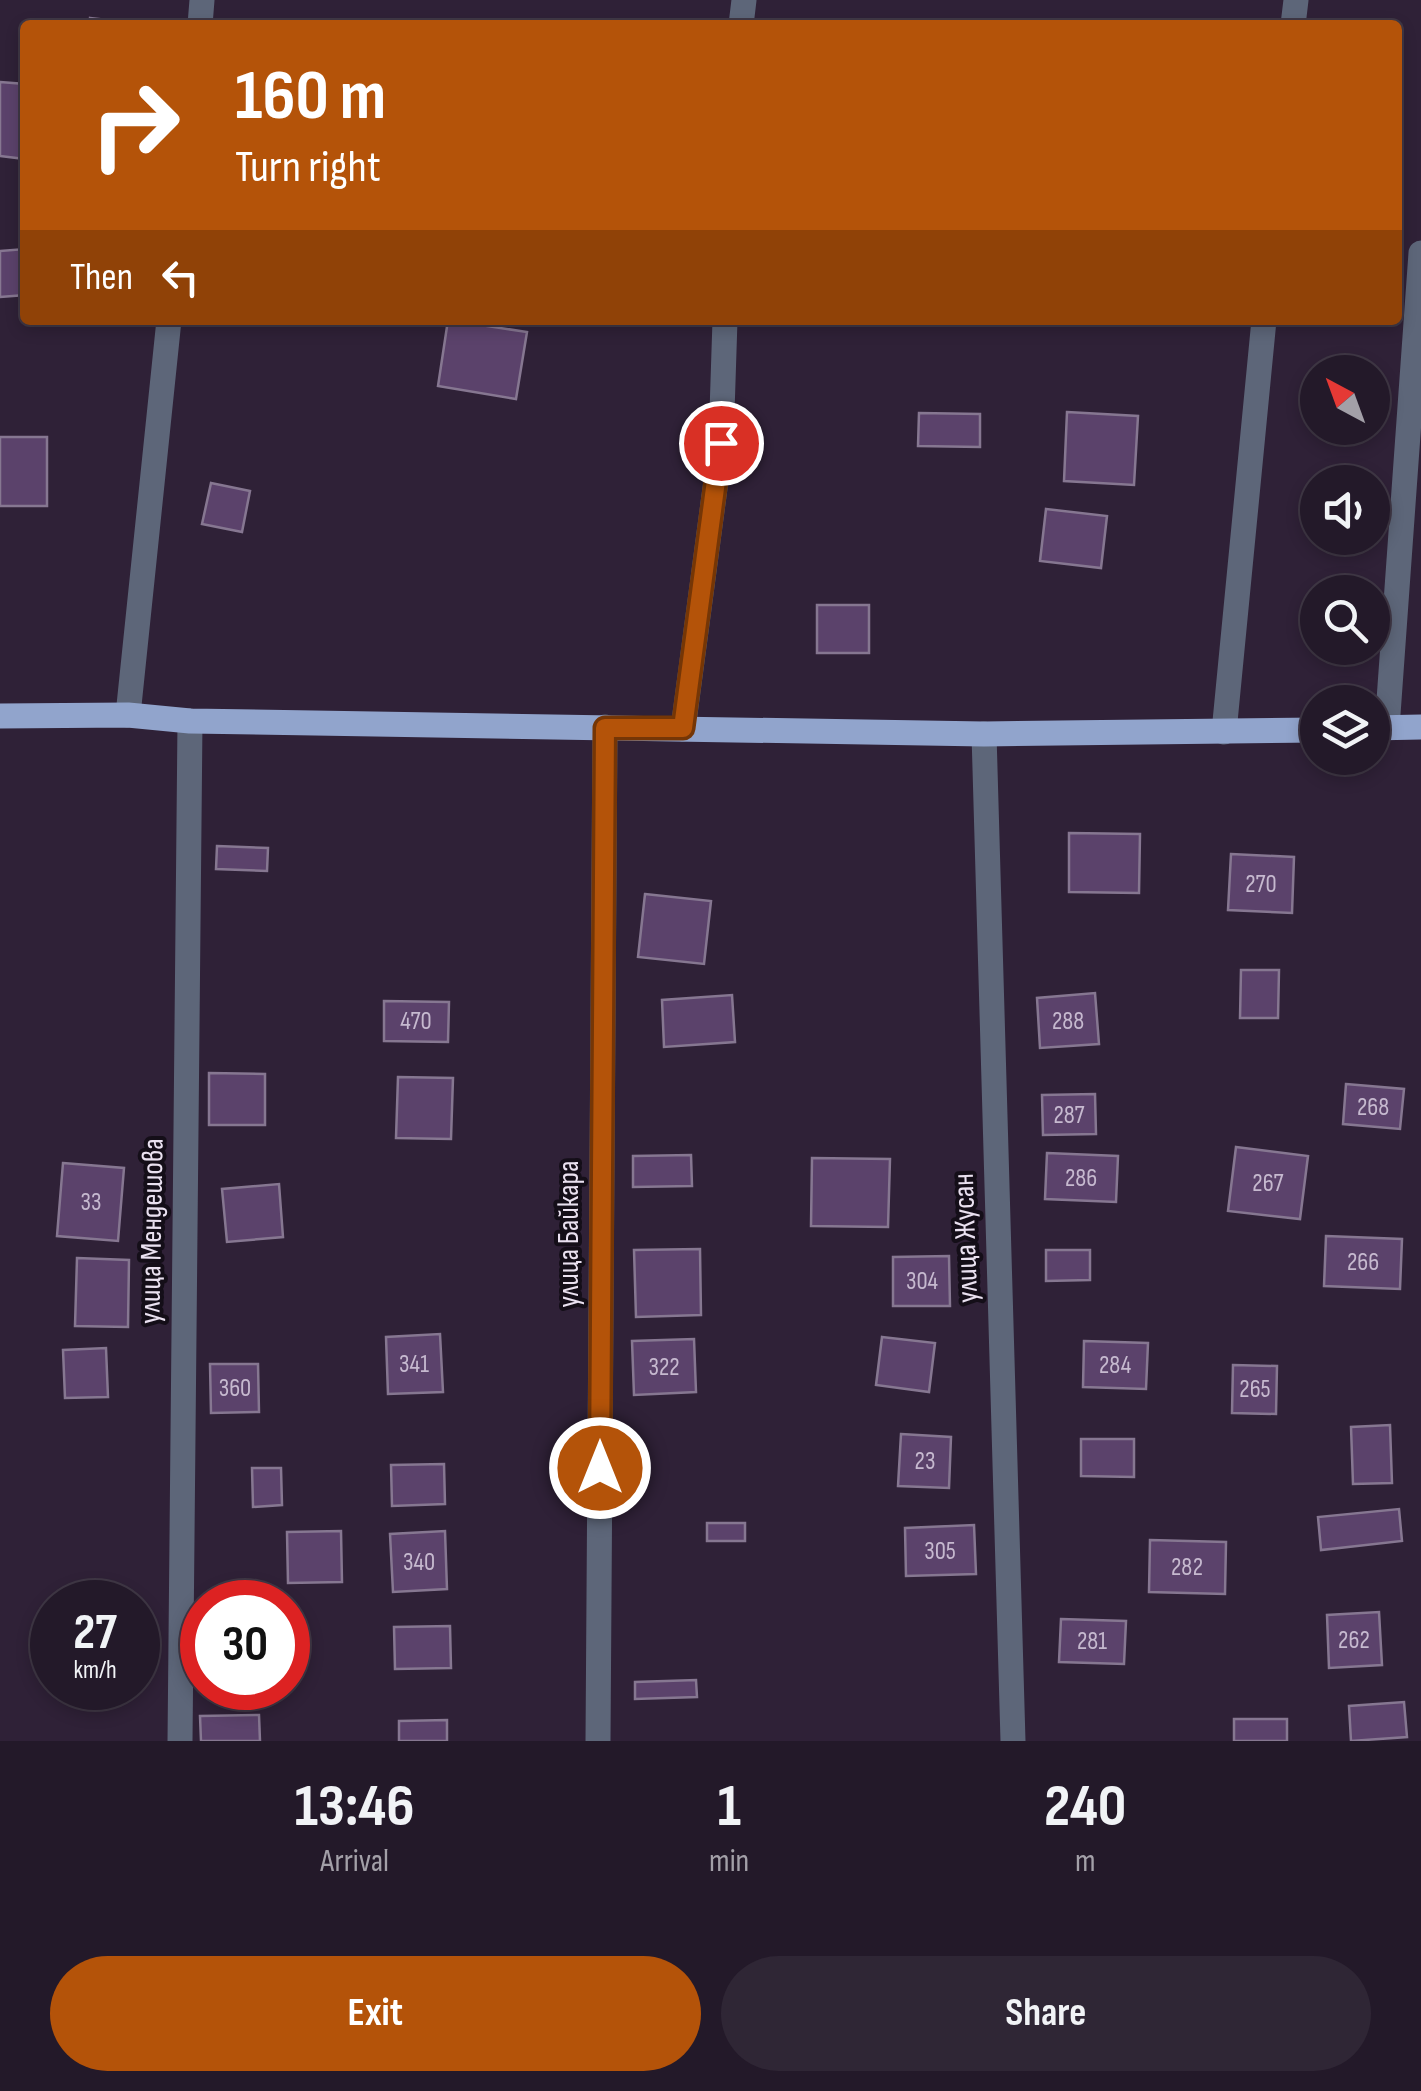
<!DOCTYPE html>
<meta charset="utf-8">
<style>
body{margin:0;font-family:"Sofia Sans Condensed",sans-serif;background:#2f2635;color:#f1f3f6;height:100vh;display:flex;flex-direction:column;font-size:38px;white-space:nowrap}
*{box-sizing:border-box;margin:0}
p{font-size:32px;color:#a3a0a8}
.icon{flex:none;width:55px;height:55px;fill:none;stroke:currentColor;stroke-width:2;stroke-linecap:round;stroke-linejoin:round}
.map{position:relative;height:1741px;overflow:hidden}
.details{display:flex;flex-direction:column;background:#231929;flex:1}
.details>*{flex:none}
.guide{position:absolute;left:20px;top:20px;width:1382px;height:305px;border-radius:10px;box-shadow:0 5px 15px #0003,0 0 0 2px #403846;background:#b45309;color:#fff;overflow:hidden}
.needle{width:65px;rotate:319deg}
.controls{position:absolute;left:1300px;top:355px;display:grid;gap:20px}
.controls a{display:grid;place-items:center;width:90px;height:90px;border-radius:50%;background:#231929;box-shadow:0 5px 15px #0003,0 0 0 2px #403846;font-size:50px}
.speed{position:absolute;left:30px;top:1580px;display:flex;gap:20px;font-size:50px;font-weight:700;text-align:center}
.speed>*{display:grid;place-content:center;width:130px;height:130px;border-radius:50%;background:#231929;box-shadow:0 5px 15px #0003,0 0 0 2px #403846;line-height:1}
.speed small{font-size:25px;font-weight:400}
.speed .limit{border:15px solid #d22;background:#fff;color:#111}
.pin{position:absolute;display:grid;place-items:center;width:85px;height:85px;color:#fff;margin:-42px;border:5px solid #fff;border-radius:50%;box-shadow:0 2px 10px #0007}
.me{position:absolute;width:110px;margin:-55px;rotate:0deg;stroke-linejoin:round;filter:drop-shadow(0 0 8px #0008)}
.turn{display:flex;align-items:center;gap:35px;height:210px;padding:0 50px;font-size:45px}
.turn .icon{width:130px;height:130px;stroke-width:2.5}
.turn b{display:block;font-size:70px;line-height:85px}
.then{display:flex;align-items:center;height:95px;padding:0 50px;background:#0003;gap:20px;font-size:38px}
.eta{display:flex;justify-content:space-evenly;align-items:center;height:170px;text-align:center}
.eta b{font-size:60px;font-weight:700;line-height:70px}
.button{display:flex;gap:20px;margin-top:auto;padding:20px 50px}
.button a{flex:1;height:115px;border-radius:60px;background:#b45309;color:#fff;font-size:40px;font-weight:700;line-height:115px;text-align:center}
.button a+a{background:#2f2635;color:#f1f3f6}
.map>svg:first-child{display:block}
</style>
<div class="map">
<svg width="1421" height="1741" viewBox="0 0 1421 1741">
<rect width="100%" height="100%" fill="#2f2137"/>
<path fill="#5b426b" stroke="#867791" stroke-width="2.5" d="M90 18 143 24V25H89Z
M0 82 25 84V159L0 156Z
M25 249V295L0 297V251Z
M448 320 527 332 516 399 438 386Z
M1067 412 1138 416 1134 485 1064 481Z
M919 413 980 414V447L918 446Z
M0 437H47V506H0Z
M211 483 250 491 242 532 202 524Z
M1046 509 1107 516 1101 568 1040 561Z
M817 605H869V653H817Z
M1069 833 1140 834 1139 893 1069 892Z
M217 846 268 848 267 871 216 869Z
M1231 854 1294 857 1292 913 1228 910Z
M645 894 711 901 704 964 638 957Z
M1241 970H1279L1278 1018H1240Z
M1095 993 1099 1044 1040 1048 1037 998Z
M732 995 735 1042 664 1047 662 1000Z
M384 1001 449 1002 448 1042 384 1041Z
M209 1073 265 1074V1125H209Z
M398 1077 453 1078 451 1139 396 1138Z
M1346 1084 1404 1089 1400 1129 1343 1124Z
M1095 1094 1096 1134 1043 1135 1042 1095Z
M1236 1147 1308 1156 1300 1219 1228 1211Z
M1047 1153 1118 1156 1116 1202 1045 1199Z
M691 1155 692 1186 633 1187V1156Z
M812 1158 890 1159 888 1227 811 1226Z
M63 1163 124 1168 118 1241 57 1236Z
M279 1184 283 1237 227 1242 222 1189Z
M1326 1236 1402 1239 1400 1289 1324 1286Z
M700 1249 701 1315 636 1317 634 1250Z
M1046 1250H1090V1280L1046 1281Z
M949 1256 950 1306H893V1257Z
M77 1258 129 1260 128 1327 75 1326Z
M440 1334 443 1392 388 1394 386 1337Z
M882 1337 935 1343 929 1392 876 1385Z
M694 1339 696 1392 634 1395 632 1341Z
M1084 1341 1148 1343 1146 1389 1083 1387Z
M106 1348 108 1397 65 1398 63 1350Z
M210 1364H258L259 1412 211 1413Z
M1233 1365 1277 1366 1276 1414 1232 1413Z
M1390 1425 1392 1483 1353 1484 1351 1427Z
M901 1434 951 1437 949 1488 898 1486Z
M1081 1439H1134V1477L1081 1476Z
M444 1464 445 1504 392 1506 391 1465Z
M252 1468H281L282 1505 253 1507Z
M1399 1509 1402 1541 1321 1550 1318 1517Z
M707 1523H745V1541H707Z
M974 1525 976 1574 906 1576 905 1528Z
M341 1531 342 1582 288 1583 287 1532Z
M445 1531 447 1589 393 1592 390 1534Z
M1150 1540 1226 1542 1225 1594 1149 1592Z
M1379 1612 1382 1665 1329 1668 1327 1615Z
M1061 1619 1126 1621 1124 1664 1059 1662Z
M450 1626 451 1668 395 1669 394 1627Z
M696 1680 697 1697 635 1699V1682Z
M1404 1702 1407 1737 1351 1741 1349 1706Z
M259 1715 260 1741H201L200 1716Z
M1234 1719H1287V1741H1234Z
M447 1720V1741H399V1721Z"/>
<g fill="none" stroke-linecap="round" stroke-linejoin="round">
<path stroke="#5d6679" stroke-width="25" d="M200 25 202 0
M741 25 744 0
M1293 25 1296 0
M128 715 169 320
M1387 728 1421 253
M683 729 721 443 725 320
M1224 732 1264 320
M984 734 1013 1741
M180 1741 190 721
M598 1741 605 727"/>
<path stroke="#91a4cc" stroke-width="25" d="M0 716 128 715 190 721 984 734 1318 730
M1372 728 1421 727"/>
</g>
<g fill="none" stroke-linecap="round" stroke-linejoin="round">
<defs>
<path id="route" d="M600 1468 605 728H683L721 443"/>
</defs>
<use href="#route" stroke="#753606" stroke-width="25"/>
<use href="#route" stroke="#b45309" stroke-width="18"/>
</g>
<g text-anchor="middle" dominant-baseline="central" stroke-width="8" stroke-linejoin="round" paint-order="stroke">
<g font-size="25" fill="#c6b9cf">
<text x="1261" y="884">270</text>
<text x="416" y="1021">470</text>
<text x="1068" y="1021">288</text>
<text x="1373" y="1107">268</text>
<text x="1069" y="1115">287</text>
<text x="1081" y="1178">286</text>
<text x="1268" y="1183">267</text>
<text x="91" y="1202">33</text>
<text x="1363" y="1262">266</text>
<text x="922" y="1281">304</text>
<text x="414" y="1364">341</text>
<text x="1115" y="1365">284</text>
<text x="664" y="1367">322</text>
<text x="235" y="1388">360</text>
<text x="1255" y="1389">265</text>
<text x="925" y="1461">23</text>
<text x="940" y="1551">305</text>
<text x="419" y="1562">340</text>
<text x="1187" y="1567">282</text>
<text x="1354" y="1640">262</text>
<text x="1092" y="1641">281</text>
</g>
<g font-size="30" fill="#eae1f0" stroke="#140e18">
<text transform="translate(152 1231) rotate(-89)">улица Мендешова</text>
<text transform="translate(569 1234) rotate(-90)">улица Байкара</text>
<text transform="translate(966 1238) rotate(-92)">улица Жусан</text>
</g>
</g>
</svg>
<div class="controls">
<a><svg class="needle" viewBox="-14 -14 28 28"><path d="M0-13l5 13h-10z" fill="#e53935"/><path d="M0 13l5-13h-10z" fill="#a3a0a8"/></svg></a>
<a><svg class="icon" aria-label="sound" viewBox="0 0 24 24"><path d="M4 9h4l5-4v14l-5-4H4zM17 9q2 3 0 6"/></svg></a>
<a><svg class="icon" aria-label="search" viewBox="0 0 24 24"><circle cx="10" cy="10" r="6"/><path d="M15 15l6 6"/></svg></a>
<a><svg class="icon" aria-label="layers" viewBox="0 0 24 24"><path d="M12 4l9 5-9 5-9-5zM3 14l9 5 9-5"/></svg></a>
</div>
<div class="speed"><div>27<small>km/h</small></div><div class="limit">30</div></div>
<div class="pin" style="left:721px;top:443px;background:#d93025"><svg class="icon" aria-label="arrive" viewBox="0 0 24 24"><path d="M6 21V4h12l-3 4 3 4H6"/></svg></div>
<svg class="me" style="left:600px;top:1468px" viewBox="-20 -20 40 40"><circle r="17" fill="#b45309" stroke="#fff" stroke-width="3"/><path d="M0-11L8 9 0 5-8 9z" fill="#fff"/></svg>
<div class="guide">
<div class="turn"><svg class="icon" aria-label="right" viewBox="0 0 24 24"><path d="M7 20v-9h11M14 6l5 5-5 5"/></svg><div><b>160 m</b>Turn right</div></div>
<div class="then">Then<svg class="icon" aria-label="left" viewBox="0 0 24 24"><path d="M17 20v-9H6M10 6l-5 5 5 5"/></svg></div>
</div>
</div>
<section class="details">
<div class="eta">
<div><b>13:46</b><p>Arrival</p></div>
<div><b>1</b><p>min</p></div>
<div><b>240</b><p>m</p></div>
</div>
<div class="button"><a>Exit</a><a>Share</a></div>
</section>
